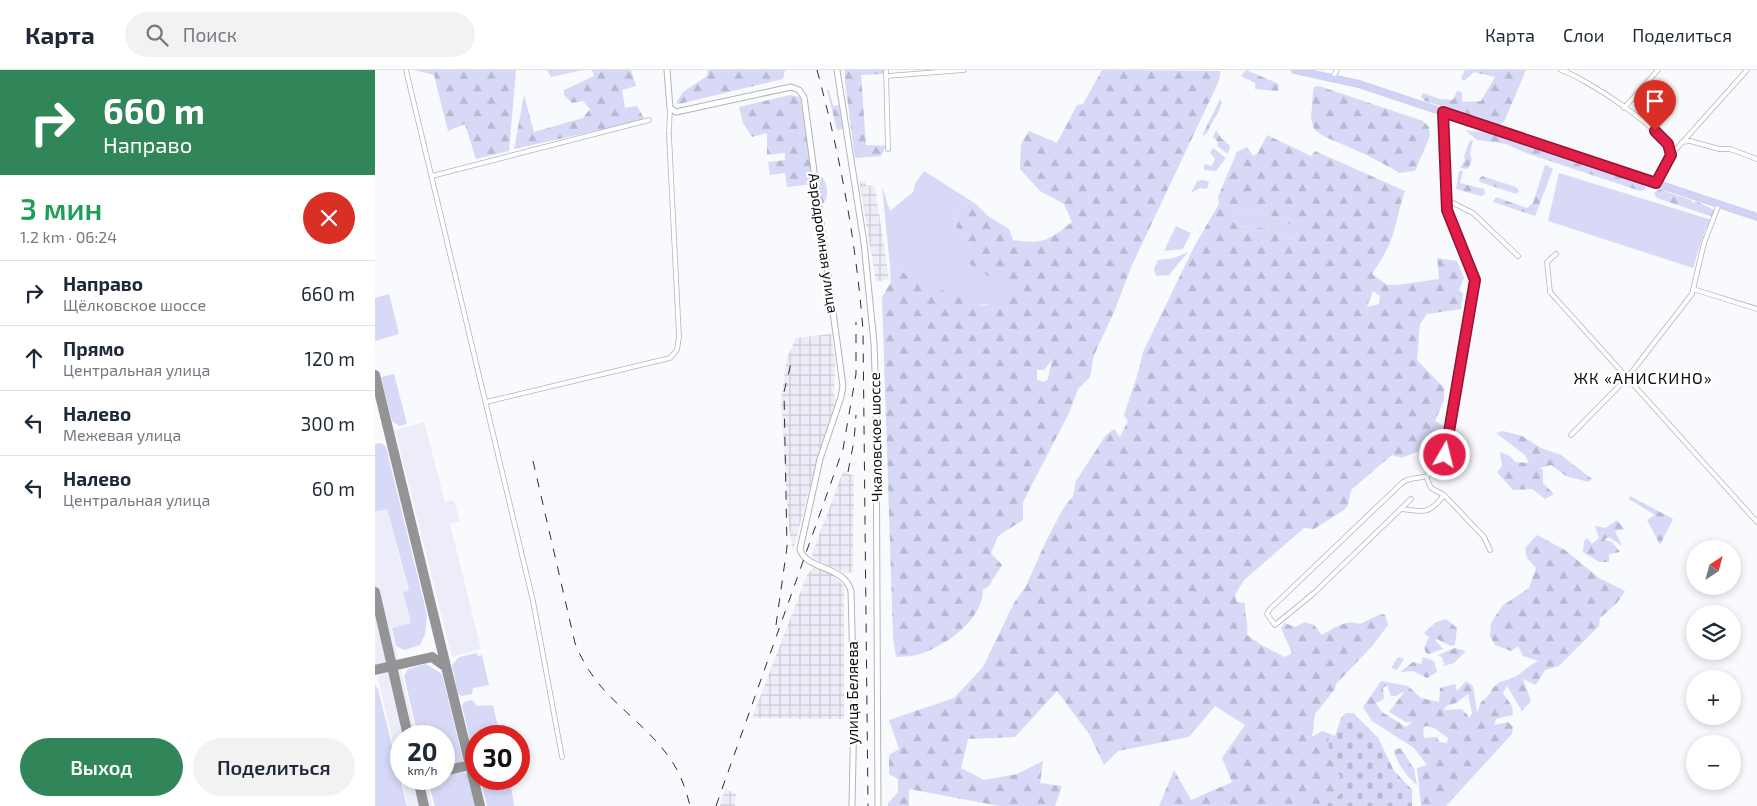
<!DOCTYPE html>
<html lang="ru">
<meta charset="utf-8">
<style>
body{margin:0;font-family:"Exo 2",sans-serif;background:#f2f2f3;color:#1f2937;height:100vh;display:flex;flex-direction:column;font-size:19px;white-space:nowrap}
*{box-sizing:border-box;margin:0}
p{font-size:16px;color:#747a83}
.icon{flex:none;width:28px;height:28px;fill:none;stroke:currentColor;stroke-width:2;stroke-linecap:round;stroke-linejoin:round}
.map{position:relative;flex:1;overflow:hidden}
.side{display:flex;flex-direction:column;background:#fff;width:375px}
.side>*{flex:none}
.banner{background:#308659;color:#fff;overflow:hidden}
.needle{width:32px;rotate:36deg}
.fabs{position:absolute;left:1311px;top:470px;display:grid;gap:10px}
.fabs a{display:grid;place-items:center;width:55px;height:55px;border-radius:50%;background:#fff;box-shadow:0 2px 8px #0003;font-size:25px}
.speed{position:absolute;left:15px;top:655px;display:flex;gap:10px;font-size:25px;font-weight:700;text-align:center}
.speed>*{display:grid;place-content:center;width:65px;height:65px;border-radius:50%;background:#fff;box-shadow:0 2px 8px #0003;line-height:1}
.speed small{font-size:12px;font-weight:400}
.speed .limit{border:8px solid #d22;background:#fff;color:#111}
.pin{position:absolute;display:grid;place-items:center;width:42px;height:42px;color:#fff;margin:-51px -21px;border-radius:50% 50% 50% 0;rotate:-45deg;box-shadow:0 0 5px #0007}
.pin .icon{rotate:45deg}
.me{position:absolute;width:55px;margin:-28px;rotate:8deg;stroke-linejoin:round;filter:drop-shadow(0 0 4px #0008)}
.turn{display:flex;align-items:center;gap:18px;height:105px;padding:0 20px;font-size:22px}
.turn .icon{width:65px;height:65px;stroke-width:2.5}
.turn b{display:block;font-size:35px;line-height:42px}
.round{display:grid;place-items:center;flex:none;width:52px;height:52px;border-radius:26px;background:#f2f2f3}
.summary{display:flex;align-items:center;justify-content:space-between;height:85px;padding:0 20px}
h1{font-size:30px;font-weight:600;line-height:38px;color:#1e9e55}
.button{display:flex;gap:10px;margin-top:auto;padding:10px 20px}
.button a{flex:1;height:58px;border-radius:30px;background:#308659;color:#fff;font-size:20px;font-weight:600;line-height:58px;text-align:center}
.button a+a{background:#f2f2f3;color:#1f2937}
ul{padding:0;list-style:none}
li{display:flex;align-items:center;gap:15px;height:65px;padding:0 20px;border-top:1px solid #e0e1e3}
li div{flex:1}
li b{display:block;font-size:19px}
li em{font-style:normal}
header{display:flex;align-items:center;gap:30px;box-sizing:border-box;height:70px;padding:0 25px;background:#fff;border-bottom:1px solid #e0e1e3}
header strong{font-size:24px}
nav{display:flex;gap:28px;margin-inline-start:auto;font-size:18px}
.search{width:350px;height:45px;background:#f2f2f3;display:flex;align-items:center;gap:12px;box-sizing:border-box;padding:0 18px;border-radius:28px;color:#747a83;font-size:19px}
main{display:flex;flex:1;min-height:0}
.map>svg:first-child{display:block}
</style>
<header>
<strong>Карта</strong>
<div class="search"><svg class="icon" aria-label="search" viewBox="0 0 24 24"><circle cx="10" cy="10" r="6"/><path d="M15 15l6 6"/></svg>Поиск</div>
<nav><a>Карта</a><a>Слои</a><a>Поделиться</a></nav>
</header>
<main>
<section class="side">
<div class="banner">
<div class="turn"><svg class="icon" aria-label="right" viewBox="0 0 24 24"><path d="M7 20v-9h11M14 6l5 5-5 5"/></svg><div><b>660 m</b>Направо</div></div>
</div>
<div class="summary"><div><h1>3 мин</h1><p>1.2 km · 06:24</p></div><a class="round" style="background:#d93025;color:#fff"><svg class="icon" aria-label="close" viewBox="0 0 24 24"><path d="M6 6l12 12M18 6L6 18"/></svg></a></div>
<ul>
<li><svg class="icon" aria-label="right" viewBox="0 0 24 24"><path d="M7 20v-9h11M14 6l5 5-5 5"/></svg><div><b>Направо</b><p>Щёлковское шоссе</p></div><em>660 m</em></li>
<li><svg class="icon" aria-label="ahead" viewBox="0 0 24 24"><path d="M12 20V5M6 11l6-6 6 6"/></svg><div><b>Прямо</b><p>Центральная улица</p></div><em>120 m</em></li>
<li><svg class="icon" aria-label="left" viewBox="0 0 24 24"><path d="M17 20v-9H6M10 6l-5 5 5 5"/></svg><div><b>Налево</b><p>Межевая улица</p></div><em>300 m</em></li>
<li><svg class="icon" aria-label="left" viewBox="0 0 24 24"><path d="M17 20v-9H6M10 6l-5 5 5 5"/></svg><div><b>Налево</b><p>Центральная улица</p></div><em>60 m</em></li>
</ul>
<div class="button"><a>Выход</a><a>Поделиться</a></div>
</section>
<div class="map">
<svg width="1382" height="736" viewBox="0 0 1382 736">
<defs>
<pattern id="industrial-grid" width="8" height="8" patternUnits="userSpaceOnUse" patternTransform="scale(1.25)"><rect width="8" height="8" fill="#ededf9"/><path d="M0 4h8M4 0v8" fill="none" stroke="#cacad4"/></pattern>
<pattern id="forest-firs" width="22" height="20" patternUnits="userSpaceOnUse" patternTransform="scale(1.25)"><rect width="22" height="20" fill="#d7d9f6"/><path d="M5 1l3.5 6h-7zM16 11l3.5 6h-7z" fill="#b7b9d2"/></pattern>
<pattern id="cemetery-stones" width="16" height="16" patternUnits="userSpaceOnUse" patternTransform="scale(1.25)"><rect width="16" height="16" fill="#d7d9f6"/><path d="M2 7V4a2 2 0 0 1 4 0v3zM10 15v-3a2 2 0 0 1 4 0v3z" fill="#b7b9d2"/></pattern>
</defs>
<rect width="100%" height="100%" fill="#f9fafd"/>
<path fill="#ededf9" d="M49 352 70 432 79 430 85 451 75 454 106 579 77 587 20 360Z
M12 440 33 520 28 522 36 553 16 558 41 666H26V706L0 596V443Z
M27 709H51L57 736H33Z"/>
<path fill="url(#industrial-grid)" d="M491 111V115L500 117 514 209 501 212 485 116V112Z
M456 264 460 294 459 325 461 329 442 389 418 481 413 450 406 329 412 288 421 268Z
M468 401 479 406 478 503 469 502 440 490 437 484Z
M439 497 455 503 469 516V649L377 648 432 505Z
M350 719 361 724 360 736H345Z"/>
<path fill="#d7d9f6" d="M838 78 851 88 841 101 829 100V94L837 96 840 88 835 83Z
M549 101 601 134 593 133 583 138 580 152 584 166 596 173 592 184 633 218C623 232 612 238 595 233L534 206 518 196 515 197 507 116 515 141 538 122 540 114Z
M1184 103 1337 150 1330 160 1318 198 1173 151Z
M828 110 834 112 832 119 825 118 816 123 822 111Z
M873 139C891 144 907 147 921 159L922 169 914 170 899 159 862 156 856 149 860 140Z
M801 156 816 163 808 179 789 181Z
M813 182 794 205 781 206 779 199 783 190 799 188Z
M14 224 24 264 0 271V228Z
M19 304 32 354 24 356 17 351 6 307Z
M6 373 11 377 52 545 50 564 45 575 29 580 21 576 17 558 36 553 28 522 34 520 12 439 0 442V374Z
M102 583 103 586 107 585 114 615 98 618 97 624 87 626 83 624 77 595 84 587Z
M51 594 67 604 88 690 86 693 69 697V666H43L29 606 33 599Z
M0 615 3 619 32 736H0Z
M97 630 102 636 118 635 125 666H101V687L95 670 87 636 89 632Z
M87 702 92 704 100 736H60L54 715 57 709H69V706Z
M105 709H135L139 736H112Z"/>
<path fill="url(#forest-firs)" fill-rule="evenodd" d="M39 0H141L134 81 101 89 90 54 73 61 59 5Z
M172 0H208L176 7Z
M217 0H256L261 16 247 20 250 38 262 36 270 50 139 79 149 25 159 62 208 48 215 39 208 31 197 33 189 25V20L219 6Z
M333 0H410L408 9 304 34 301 33 308 22 332 6Z
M470 0H509V4L486 5 491 75 511 76 506 86 480 88 470 12Z
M727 0 846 1 843 13 757 195 739 242 719 285 715 307 703 319 694 343 648 432V450L623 466 616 483 627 495 614 516 608 520C608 550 570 576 545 584 538 587 529 586 521 587L518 566 507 227 516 212 515 197 518 196 534 206 606 236C618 234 626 228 632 218L593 193 592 184 596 173 584 166 580 152 583 138 593 133 601 134 613 146 634 159 638 170C667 175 675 170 697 152L689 134 665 121 645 99 646 74 654 61 682 73 702 35 708 34ZM677 290 673 309 669 312 662 310V300H669Z
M871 0 902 13 904 15 903 21 880 19V13L866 6Z
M1090 0H1151L1129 52 1125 55 1050 31 1046 27 1048 23 1065 29 1078 30 1082 21 1087 22V32L1106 31 1120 7 1099 2 1089 11 1086 8Z
M944 16 1048 51 1054 57 1055 66 1040 101 1025 103 992 85 948 66 939 59 936 49 938 21 939 17Z
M452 20H454L458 36 464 35 468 59 462 60Z
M415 25 425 27 439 114 412 117 410 103 395 105 393 92 410 90V83L392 85V63L377 67 368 53 364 37Z
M845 29 847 32C844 44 836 52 832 63L827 66Z
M841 60 846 68 855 76 853 84 842 76 843 72 838 67Z
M1090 60 1113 63 1266 114 1270 117V120L1265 121 1151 83 1131 74 1102 70Z
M892 65 936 86 940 81 1030 121C1024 137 1022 153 1016 170 1012 182 1004 193 997 204L1012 215H1022L1064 209 1062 188 1082 191 1089 208 1084 220 1088 224 1086 239 1052 244 1045 254 1042 290 1069 318V330L1060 351 1072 358 1070 381 1067 385 1059 378 1051 386 1044 381 1027 388 1017 385 976 420 973 435 969 440 939 459 929 458 869 510 860 525 862 532 870 533C869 545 874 553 872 565L888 576 910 587 917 583 906 558 910 553 920 557 930 552 939 555 947 565C959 558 971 549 985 554L1006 544 1010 545 1013 555 998 575 961 614 960 619 940 644 937 667 947 661 960 666C965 655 965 644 978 643L1003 668 1019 701 1037 720V736H784L799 700 816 730 857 712 847 688 870 655 840 636 814 667 743 681 729 695 714 664 682 621 640 667 593 669 586 698 609 710 642 704 668 691 665 713 687 716 680 736H624L534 719V736H513V733L523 722V709L514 704V685L524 679 514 650 579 628 608 597 639 533 650 518 672 469 688 439 698 426 701 411 731 365 739 359 745 367 753 351 749 345 764 300 768 282 820 175 844 134 843 127 862 82 872 77 878 86 883 83ZM873 139C891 144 907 147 921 159L922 169 914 170 899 159 862 156 856 149 860 140ZM998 221 1005 226 1004 234 992 237Z
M1098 70 1095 84 1097 90 1093 99 1085 98 1090 90 1089 86 1094 72Z
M1170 95 1178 99 1160 146 1118 132 1121 127 1152 138 1158 133Z
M1084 101H1088L1085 113 1109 119 1110 124 1106 126 1081 119Z
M446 106C453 113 455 128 447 134L444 109Z
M1107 106 1141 117 1144 121 1141 124 1105 112 1104 109Z
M1284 119 1316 130 1318 133 1321 131 1341 141 1338 147 1282 128 1279 123Z
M1128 361 1147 366 1166 378 1186 385 1217 409 1213 412 1191 406 1176 395 1165 398 1168 400V413L1179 424 1170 429 1157 419 1138 420 1122 402 1127 396 1125 382 1135 386 1140 392 1154 393 1150 385 1121 363Z
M1255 426 1298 449 1285 475 1272 450 1280 445 1254 429Z
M1242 450 1249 459 1240 461 1247 476 1234 467 1229 470 1237 472 1245 482 1234 484V492H1224L1208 482 1209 471 1212 468 1217 474 1224 468 1220 456 1231 458Z
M1162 465 1190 480 1224 508 1250 521 1242 533 1225 548 1224 556 1184 596 1170 600 1161 615 1148 609 1156 631 1147 641 1132 616 1128 623 1137 636 1138 645 1121 649 1119 655 1133 652 1138 657 1137 664 1071 736H1046L1042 698 1052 695 1039 678 997 651 988 637 1006 611 1033 616 1046 628 1064 632 1065 618 1080 614 1082 621 1091 611 1098 616 1102 643 1106 632C1116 626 1114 621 1121 615 1128 609 1137 610 1143 605 1150 600 1155 595 1163 591L1148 586 1143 576 1136 581 1120 575 1115 566 1116 553 1127 536 1154 518 1161 498 1152 488 1150 478ZM1012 615 1016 626H1021L1030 621 1014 642 1031 652H1037L1031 657 1007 642 1001 633 1009 629 1008 618ZM1093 624 1097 643 1095 648 1087 639 1069 640 1071 636 1081 633ZM1052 656 1059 658 1073 668 1072 673 1064 672 1062 667 1049 668 1048 657Z
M1071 549 1082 558 1080 575 1076 576 1062 569 1060 570 1068 579 1054 584 1051 583 1049 578 1054 567 1049 563 1061 552Z
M1080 578 1091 581 1079 593 1068 596 1070 593 1067 591 1068 588 1063 585Z
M1023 587 1029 589 1022 600 1016 598Z
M1048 587 1059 591 1062 602 1052 608 1038 601 1025 602 1038 592 1046 594Z
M1026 678 1039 699 1042 715C1032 707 1021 692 1019 680Z"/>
<path fill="url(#cemetery-stones)" d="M971 643H978L1003 668 1019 701 1037 720V736H950L968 722C969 708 963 704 957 692 953 685 954 672 953 664L960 666 966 648Z"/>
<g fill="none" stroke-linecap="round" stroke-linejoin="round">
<path stroke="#949496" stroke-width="10" d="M0 305 105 736
M0 522 33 666
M0 600 57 587 71 597
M69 701 95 695
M43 709 49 736"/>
<defs>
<path id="street" d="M31 0 158 531 187 687
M511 0 513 79
M1186 0C1210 8 1292 60 1296 85
M512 6 589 0
M958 7 962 0
M1249 38 1283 0
M294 62 295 38
M1307 72 1315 71 1344 79H1355L1382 89
M57 106 274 50
M1281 113 1296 85 1372 0
M1070 129 1098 143 1143 186
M1181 184 1172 192 1175 222 1382 452
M1318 219 1382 239
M111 332 295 288 302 280 304 267 294 65
M1196 365 1252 308 1317 224 1329 173 1344 134
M1053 404 1052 409 1056 418 1069 425 1109 467 1115 480
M1036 429 939 523 900 555 892 544 895 539 1028 412C1037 407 1043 409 1051 406 1059 402 1065 392 1070 385L1100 209 1072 140 1068 42
M1026 439C1049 442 1054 445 1069 425"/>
<path id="secondary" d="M292 0 295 38 301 42 416 17 424 20 429 27 468 316 466 327 445 389 425 479C430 500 469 495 476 521L479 638 477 736
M462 0 489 173 499 273 501 331 503 736"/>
<path id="primary" d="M920 0 984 14 1382 147"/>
</defs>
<use href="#street" stroke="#b4b4b8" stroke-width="5.5"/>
<use href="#secondary" stroke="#b4b4b8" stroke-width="7"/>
<use href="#primary" stroke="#d4d4d4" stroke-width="8"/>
<use href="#street" stroke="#fff" stroke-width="4"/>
<use href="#secondary" stroke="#fff" stroke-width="5"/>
<use href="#primary" stroke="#d0d1fc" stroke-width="5.5"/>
<path stroke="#2e2e30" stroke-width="1" stroke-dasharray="9 9" stroke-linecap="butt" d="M442 0C465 85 481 171 488 260L493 736
M158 391 200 573C222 629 262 643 294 687 305 702 311 719 315 736
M473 402 479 371 481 345
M401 555 412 477 409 322 417 289
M341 736 468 379 481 304V252"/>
</g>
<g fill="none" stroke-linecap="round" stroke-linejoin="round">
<defs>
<path id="route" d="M1070 385 1100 210 1072 140 1068 42 1281 113 1296 85 1293 74 1280 61"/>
</defs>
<use href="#route" stroke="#92132f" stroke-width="12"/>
<use href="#route" stroke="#e11d48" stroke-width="9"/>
</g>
<g text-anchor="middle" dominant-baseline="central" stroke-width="4.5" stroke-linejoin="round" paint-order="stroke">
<g font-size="15" fill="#0f0f10" stroke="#fff">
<text transform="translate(449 173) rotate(82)">Аэродромная улица</text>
<text transform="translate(500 367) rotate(-91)">Чкаловское шоссе</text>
<text transform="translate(477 623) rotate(-90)">улица Беляева</text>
</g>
<g font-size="16" letter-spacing="1" fill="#0f0f10" stroke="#fff">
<text x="1268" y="307">ЖК «АНИСКИНО»</text>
</g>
</g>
</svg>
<div class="fabs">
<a><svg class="needle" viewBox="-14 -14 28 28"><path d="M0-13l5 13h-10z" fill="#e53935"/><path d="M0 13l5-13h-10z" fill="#747a83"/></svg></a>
<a><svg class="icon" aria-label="layers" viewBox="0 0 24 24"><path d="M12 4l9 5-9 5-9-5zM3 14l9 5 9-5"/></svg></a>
<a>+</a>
<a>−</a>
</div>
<div class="speed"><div>20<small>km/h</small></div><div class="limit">30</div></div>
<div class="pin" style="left:1280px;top:61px;background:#d93025"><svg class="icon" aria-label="arrive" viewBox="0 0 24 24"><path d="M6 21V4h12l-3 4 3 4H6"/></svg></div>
<svg class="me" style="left:1070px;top:385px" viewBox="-20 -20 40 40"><circle r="17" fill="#e11d48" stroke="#fff" stroke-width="3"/><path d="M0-11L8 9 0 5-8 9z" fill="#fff"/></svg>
</div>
</main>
